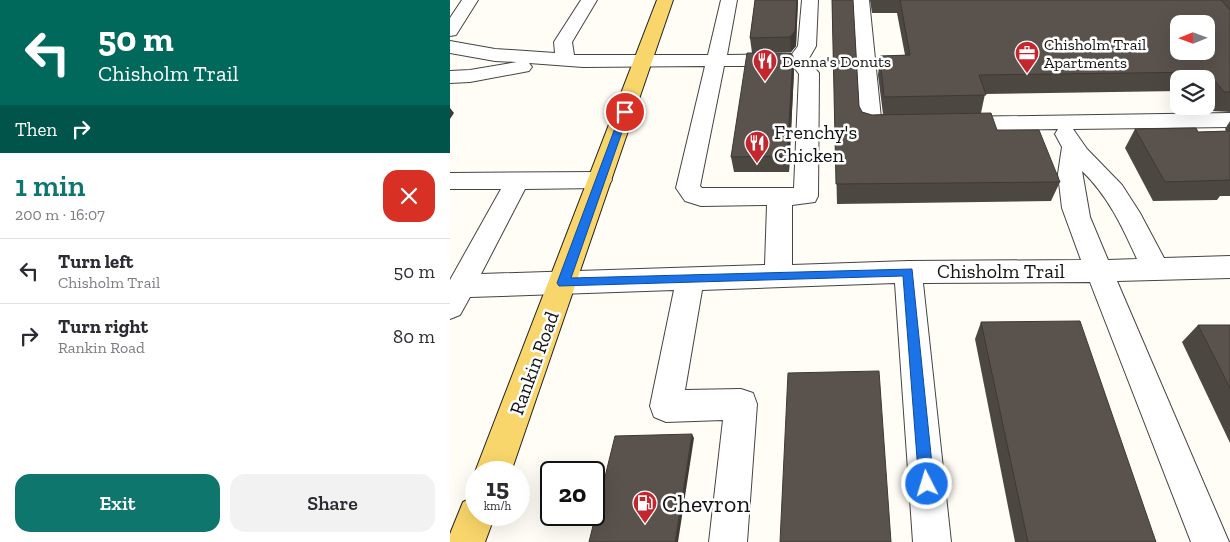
<!DOCTYPE html>
<meta charset="utf-8">
<style>
body{margin:0;font-family:"Zilla Slab",serif;background:#f2f2f3;color:#2b2b33;height:100vh;display:flex;flex-direction:column;font-size:19px;white-space:nowrap}
*{box-sizing:border-box;margin:0}
p{font-size:16px;color:#7c7c81}
.icon{flex:none;width:28px;height:28px;fill:none;stroke:currentColor;stroke-width:2;stroke-linecap:round;stroke-linejoin:round}
.map{position:relative;flex:1;overflow:hidden}
.details{display:flex;flex-direction:column;background:#fff;width:450px}
.details>*{flex:none}
.guide{background:#00695c;color:#fff;overflow:hidden}
.needle{width:32px;rotate:269deg}
.tools{position:absolute;left:720px;top:15px;display:grid;gap:10px}
.tools a{display:grid;place-items:center;width:45px;height:45px;border-radius:10px;background:#fff;box-shadow:0 5px 20px #0002;font-size:25px}
.speed{position:absolute;left:15px;top:461px;display:flex;gap:10px;font-size:25px;font-weight:700;text-align:center}
.speed>*{display:grid;place-content:center;width:65px;height:65px;border-radius:50%;background:#fff;box-shadow:0 5px 20px #0002;line-height:1}
.speed small{font-size:12px;font-weight:400}
.speed .limit{border:2px solid #111;border-radius:8px;background:#fff;color:#111}
.pin{position:absolute;display:grid;place-items:center;width:42px;height:42px;color:#fff;margin:-21px;border:2px solid #fff;border-radius:50%;box-shadow:0 1px 5px #0007}
.me{position:absolute;width:55px;margin:-28px;rotate:355deg;stroke-linejoin:round;filter:drop-shadow(0 0 4px #0008)}
.turn{display:flex;align-items:center;gap:18px;height:105px;padding:0 15px;font-size:22px}
.turn .icon{width:65px;height:65px;stroke-width:2.5}
.turn b{display:block;font-size:35px;line-height:42px}
.then{display:flex;align-items:center;height:48px;padding:0 15px;background:#0003;gap:10px;font-size:19px}
.round{display:grid;place-items:center;flex:none;width:52px;height:52px;border-radius:15px;background:#f2f2f3}
.summary{display:flex;align-items:center;justify-content:space-between;height:85px;padding:0 15px}
h1{font-size:30px;font-weight:600;line-height:38px;color:#0f766e}
.primary-button{display:flex;gap:10px;margin-top:auto;padding:10px 15px}
.primary-button a{flex:1;height:58px;border-radius:15px;background:#0f766e;color:#fff;font-size:20px;font-weight:600;line-height:58px;text-align:center}
.primary-button a+a{background:#f2f2f3;color:#2b2b33}
ul{padding:0;list-style:none}
li{display:flex;align-items:center;gap:15px;height:65px;padding:0 15px;border-top:1px solid #e1e1e2}
li div{flex:1}
li b{display:block;font-size:19px}
li em{font-style:normal}
main{display:flex;flex:1;min-height:0}
.map>svg:first-child{display:block}
</style>
<main>
<section class="details">
<div class="guide">
<div class="turn"><svg class="icon" aria-label="left" viewBox="0 0 24 24"><path d="M17 20v-9H6M10 6l-5 5 5 5"/></svg><div><b>50 m</b>Chisholm Trail</div></div>
<div class="then">Then<svg class="icon" aria-label="right" viewBox="0 0 24 24"><path d="M7 20v-9h11M14 6l5 5-5 5"/></svg></div>
</div>
<div class="summary"><div><h1>1 min</h1><p>200 m · 16:07</p></div><a class="round" style="background:#d93025;color:#fff"><svg class="icon" aria-label="close" viewBox="0 0 24 24"><path d="M6 6l12 12M18 6L6 18"/></svg></a></div>
<ul>
<li><svg class="icon" aria-label="left" viewBox="0 0 24 24"><path d="M17 20v-9H6M10 6l-5 5 5 5"/></svg><div><b>Turn left</b><p>Chisholm Trail</p></div><em>50 m</em></li>
<li><svg class="icon" aria-label="right" viewBox="0 0 24 24"><path d="M7 20v-9h11M14 6l5 5-5 5"/></svg><div><b>Turn right</b><p>Rankin Road</p></div><em>80 m</em></li>
</ul>
<div class="primary-button"><a>Exit</a><a>Share</a></div>
</section>
<div class="map">
<svg width="780" height="542" viewBox="0 0 780 542">
<rect width="100%" height="100%" fill="#fffdf5"/>
<g fill="none" stroke-linecap="round" stroke-linejoin="round">
<defs>
<path id="minor" d="M12 0H28L6 35 0 36V18Z
M131 0H147L122 42 124 55H258L271 0H287L277 55 342 54 348 46 352 0H368L366 46 358 60 369 73 368 196 365 202 342 205V265L458 261 631 260 612 208 608 174 612 147 605 134 608 129 507 131 499 129 496 124 499 119 507 117 780 113V127L623 129 637 149 672 185 690 213 714 258 780 256V278L667 281 779 542H741L640 282 473 283 501 542H463L445 283 252 290 235 390 291 389 303 393 307 404 297 542H259L273 420 216 422 204 417 200 406 224 290 20 297 10 315 0 319V280L51 189H0V173L150 172 158 174 162 180 158 186 150 188 75 189 31 274 315 265 317 205 251 206 235 201 226 188 255 66 133 67 79 63 82 67 79 71 20 82 0 83V71L20 70 67 62 45 61 0 53V41L45 49 105 53 104 42ZM274 66H343L349 74 344 188H252L250 186ZM632 171C658 196 672 226 687 259L658 260 640 217Z
M403 0H419L431 118 454 120 457 125 454 130C441 133 426 133 413 130L410 125Z"/>
<path id="major" d="M207 0H223L61 472H26V474L25 472Z
M26 496V515H45L35 542H0V534L13 502Z"/>
</defs>
<use href="#minor" stroke="#444" stroke-width="2"/>
<use href="#major" stroke="#222" stroke-width="2"/>
<use href="#minor" fill="#fff" fill-rule="evenodd"/>
<use href="#major" fill="#f9d66b" fill-rule="evenodd"/>
</g>
<path fill="#4d4742" d="M305 0H348L346 46 341 52 313 53 343 56 344 71 339 172H284L281 157 302 53 300 38Z
M382 0 409 106 412 112 422 115 433 114 428 75 430 56 455 55 447 13H422L420 0H780V112L762 111 756 104V79H729V91L535 94 531 113 547 130 610 182 601 201 387 204Z
M780 121V196H770L767 200 703 201 675 148 685 129 748 132 776 131 775 129Z
M531 322 706 542H565L525 339Z
M748 325H780V443L732 342Z"/>
<path fill="#3f3936" d="M347 0H348L346 46 341 52 340 37Z
M343 56 344 71 339 172 337 156Z
M0 108 4 113 0 119Z
M242 434 244 438 228 542H225Z"/>
<path fill="#5a524d" stroke="#3f3936" fill-rule="evenodd" d="M305 0H347L345 31 340 37 300 38Z
M382 0H403L409 106 412 112 422 115 541 113 547 130H589L610 182 386 184Z
M450 0H771L780 10V92H774L758 72 529 75 536 95 434 97 430 56 460 55ZM729 24H756V51H729Z
M297 53H341L343 56 337 156 281 157Z
M746 128 748 132 780 131V180L715 182 685 129Z
M630 321 706 542H578L531 322Z
M748 325H780V388Z
M429 371 441 542H330L338 373Z
M242 434 225 542H139L165 436Z"/>
<path fill="#1a73e8" stroke="#114b97" d="M175 109 179 112 121 278 462 269 484 484 482 489 477 492 471 489 469 484 453 276 109 286 107 283 171 112Z"/>
<defs>
<symbol id="office-pin" viewBox="-11 -11 22 30"><path d="M0 17L-7.5 6A9.5 9.5 0 1 1 7.5 6Z" fill="#c4262e" stroke="#fff"/><path d="M-6-3h4V-5.5h4V-3h4V5H-6ZM-1-4.5V-3h2v-1.5ZM-6 0V1H6V0Z" fill="#fff"/></symbol>
<symbol id="restaurant-pin" viewBox="-11 -11 22 30"><path d="M0 17L-7.5 6A9.5 9.5 0 1 1 7.5 6Z" fill="#c4262e" stroke="#fff"/><path d="M-5-6h1v4h1v-4h1v4h1v-4h1v5L-1.5 .5V6h-2V.5L-5-1ZM5-6V6H3V1.5H1.5Q1.5-4 5-6Z" fill="#fff"/></symbol>
<symbol id="fuel-pin" viewBox="-11 -11 22 30"><path d="M0 17L-7.5 6A9.5 9.5 0 1 1 7.5 6Z" fill="#c4262e" stroke="#fff"/><path d="M-5.5-6h7V0h2V4h1.3V-2.5L3-4.5l.8-.8L6-3V5H2.5V1h-1V6h-7ZM-4.2-4.7v3.2H.2V-4.7Z" fill="#fff"/></symbol>
</defs>
<g fill-rule="evenodd">
<use href="#office-pin" x="563" y="39" width="28" height="38"/>
<use href="#restaurant-pin" x="301" y="47" width="28" height="38"/>
<use href="#restaurant-pin" x="293" y="129" width="28" height="38"/>
<use href="#fuel-pin" x="181" y="489" width="28" height="38"/>
</g>
<g text-anchor="middle" dominant-baseline="central" stroke-width="5" stroke-linejoin="round" paint-order="stroke">
<g font-size="16" fill="#111" stroke="#fff" text-anchor="start">
<text x="594" y="44">Chisholm Trail<tspan x="594" dy="18">Apartments</tspan></text>
<text x="332" y="61">Denna's Donuts</text>
</g>
<g font-size="20" fill="#111" stroke="#fff" text-anchor="start">
<text x="324" y="132">Frenchy's<tspan x="324" dy="23">Chicken</tspan></text>
</g>
<g font-size="20" fill="#111" stroke="#fff">
<text x="551" y="271">Chisholm Trail</text>
<text transform="translate(84 363) rotate(-70)">Rankin Road</text>
</g>
<g font-size="24" fill="#111" stroke="#fff" text-anchor="start">
<text x="212" y="503">Chevron</text>
</g>
</g>
</svg>
<div class="tools">
<a><svg class="needle" viewBox="-14 -14 28 28"><path d="M0-13l5 13h-10z" fill="#e53935"/><path d="M0 13l5-13h-10z" fill="#7c7c81"/></svg></a>
<a><svg class="icon" aria-label="layers" viewBox="0 0 24 24"><path d="M12 4l9 5-9 5-9-5zM3 14l9 5 9-5"/></svg></a>
</div>
<div class="speed"><div>15<small>km/h</small></div><div class="limit">20</div></div>
<div class="pin" style="left:175px;top:112px;background:#d93025"><svg class="icon" aria-label="arrive" viewBox="0 0 24 24"><path d="M6 21V4h12l-3 4 3 4H6"/></svg></div>
<svg class="me" style="left:477px;top:484px" viewBox="-20 -20 40 40"><circle r="17" fill="#1a73e8" stroke="#fff" stroke-width="3"/><path d="M0-11L8 9 0 5-8 9z" fill="#fff"/></svg>
</div>
</main>
